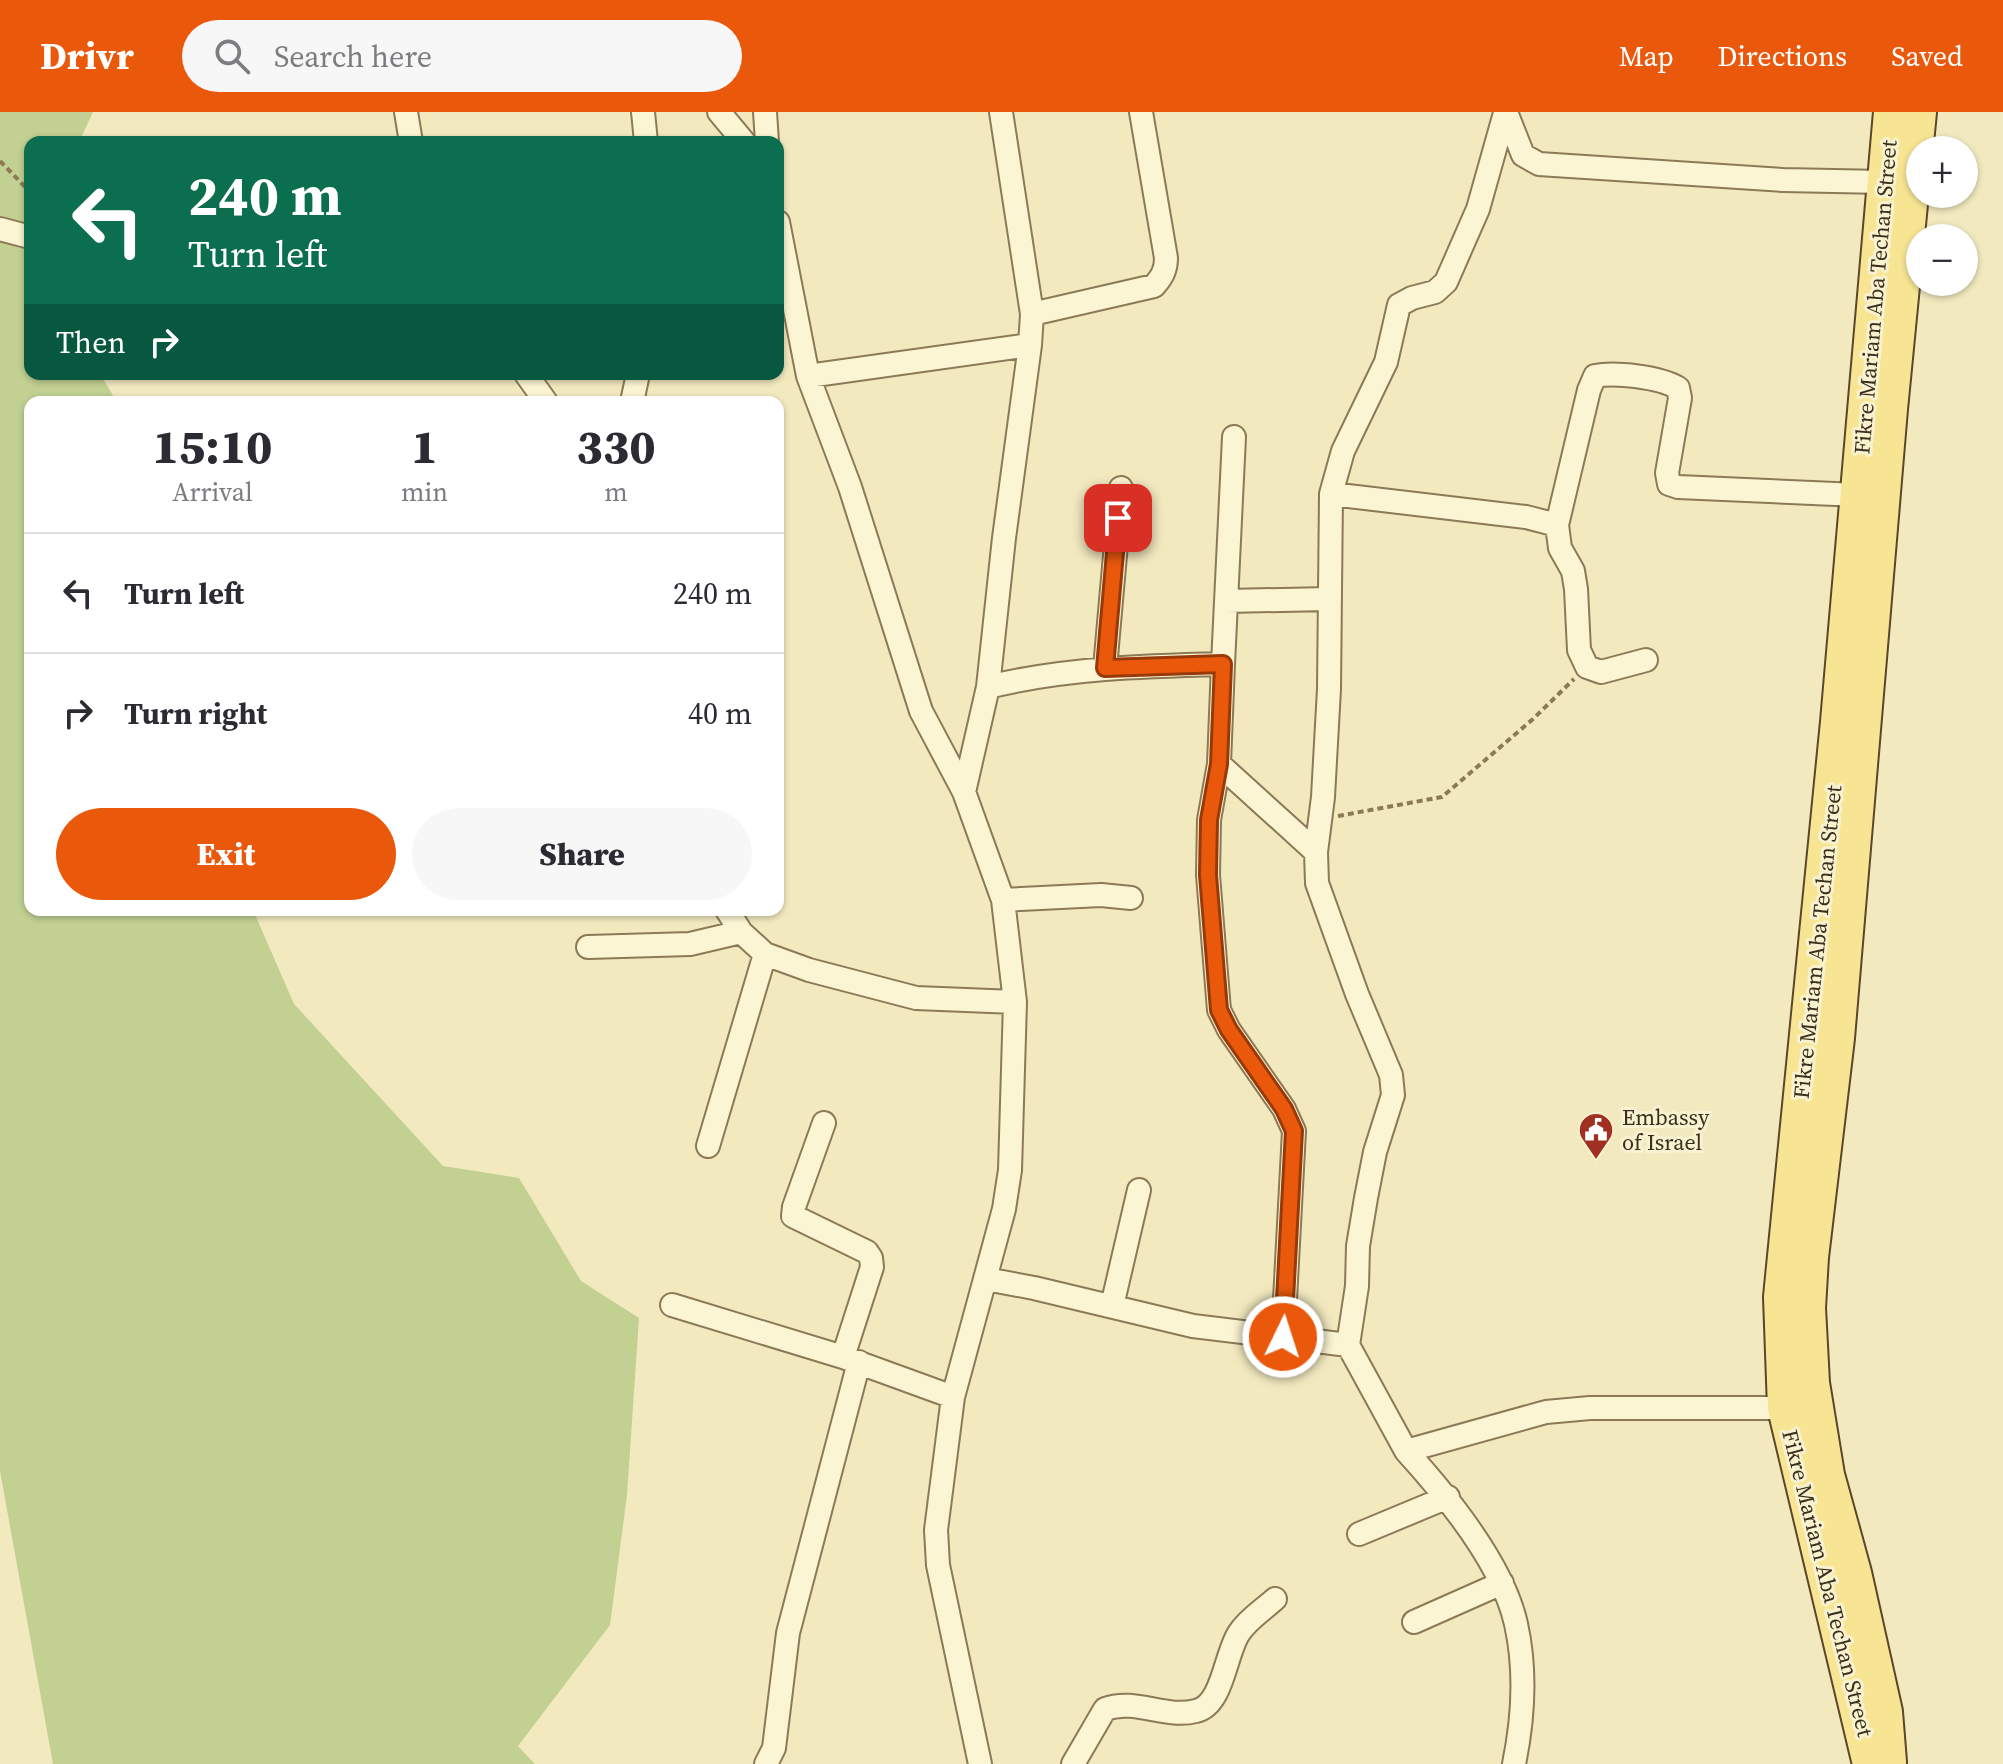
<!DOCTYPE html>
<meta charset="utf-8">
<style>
body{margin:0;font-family:"Source Serif 4",serif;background:#f7f7f7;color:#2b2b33;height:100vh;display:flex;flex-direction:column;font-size:30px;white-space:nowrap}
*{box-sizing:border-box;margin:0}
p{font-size:26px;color:#7c7c81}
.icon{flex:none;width:44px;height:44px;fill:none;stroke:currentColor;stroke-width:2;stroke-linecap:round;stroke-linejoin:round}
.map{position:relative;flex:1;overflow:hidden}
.sheet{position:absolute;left:24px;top:284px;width:760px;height:520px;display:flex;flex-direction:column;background:#fff;border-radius:16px;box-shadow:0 2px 6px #0004}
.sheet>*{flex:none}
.guide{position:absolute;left:24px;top:24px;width:760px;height:244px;border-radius:16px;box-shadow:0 2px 6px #0004;background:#0b6e4f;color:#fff;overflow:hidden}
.tools{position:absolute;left:1906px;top:24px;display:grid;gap:16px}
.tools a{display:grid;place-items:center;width:72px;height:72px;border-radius:50%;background:#fff;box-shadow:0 2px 6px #0004;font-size:40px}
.pin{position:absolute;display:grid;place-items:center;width:68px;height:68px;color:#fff;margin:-34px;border-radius:16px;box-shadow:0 4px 12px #0006}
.me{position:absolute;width:88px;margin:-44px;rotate:4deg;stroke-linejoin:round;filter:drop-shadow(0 0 6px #0008)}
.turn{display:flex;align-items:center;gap:28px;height:168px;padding:0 32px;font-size:36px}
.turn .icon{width:104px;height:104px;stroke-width:2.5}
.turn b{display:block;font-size:56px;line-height:68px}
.then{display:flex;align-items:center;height:76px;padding:0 32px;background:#0003;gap:16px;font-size:30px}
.eta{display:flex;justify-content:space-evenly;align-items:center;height:136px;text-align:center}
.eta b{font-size:48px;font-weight:800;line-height:56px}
.action{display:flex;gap:16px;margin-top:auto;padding:16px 32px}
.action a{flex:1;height:92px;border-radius:48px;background:#ea580c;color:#fff;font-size:32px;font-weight:800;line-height:92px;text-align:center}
.action a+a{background:#f7f7f7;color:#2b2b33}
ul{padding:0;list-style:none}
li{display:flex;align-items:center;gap:24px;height:120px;padding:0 32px;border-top:2px solid #e1e1e2}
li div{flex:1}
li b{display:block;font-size:30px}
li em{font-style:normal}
header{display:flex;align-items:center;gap:48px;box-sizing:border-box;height:112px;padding:0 40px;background:#ea580c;color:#fff}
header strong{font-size:38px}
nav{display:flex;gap:44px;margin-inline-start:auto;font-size:28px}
.search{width:560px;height:72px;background:#f7f7f7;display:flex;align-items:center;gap:20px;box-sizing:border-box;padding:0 28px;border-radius:44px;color:#7c7c81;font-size:30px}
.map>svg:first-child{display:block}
</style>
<header>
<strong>Drivr</strong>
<div class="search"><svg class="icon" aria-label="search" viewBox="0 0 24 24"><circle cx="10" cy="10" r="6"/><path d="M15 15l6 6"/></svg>Search here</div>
<nav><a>Map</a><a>Directions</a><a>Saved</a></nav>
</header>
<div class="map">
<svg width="2003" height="1652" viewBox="0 0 2003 1652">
<rect width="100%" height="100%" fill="#f2e9bf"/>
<path fill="#c2d092" d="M0 0H93L79 30H30V262H100L117 290H30V798H253L294 892 443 1054 519 1066 581 1169 639 1206 627 1383 610 1513 518 1634 535 1652H53L0 1359Z"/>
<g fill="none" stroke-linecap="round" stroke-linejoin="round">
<defs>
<path id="minor" d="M406 0 411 30
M643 0 646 30
M719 0 744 30
M765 0 767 30
M1506 0 1523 43 1539 52 1783 68 1884 70
M778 110 808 264 850 375 921 599 964 680
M0 117 30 125
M1032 202 1154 174C1162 165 1166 158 1166 146L1141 0
M526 262 546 290
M808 264 1030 233
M632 290 638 262
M1331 382 1526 405 1557 413 1589 278 1595 264C1615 260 1660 265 1678 276L1680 286 1667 361 1669 372 1678 375 1858 383
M1557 413 1560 436 1573 459 1576 477 1579 538 1587 555 1601 560 1646 548
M1226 489 1329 487
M1223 552 1234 325
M1105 556 1121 376
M988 575C1065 556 1144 554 1223 552L1219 652 1209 708 1208 763 1219 898 1229 918 1284 997 1294 1019 1283 1225
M1219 652 1316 740 1317 771 1357 882 1391 963 1393 983 1375 1040 1366 1086 1358 1134 1357 1174 1348 1233 1406 1339
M1316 740 1323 685 1329 577 1331 382 1343 339 1386 250 1399 193 1412 186 1435 180 1446 170 1478 97 1505 1
M1003 788 1101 783 1131 786
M727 798 741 820 765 842 809 858 916 886 1015 890
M588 835 690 832 741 820
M824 1011 794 1095 793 1104 867 1140 871 1146 872 1155 843 1245
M708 1034 765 842
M986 1167 1034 1176 1193 1214 1348 1233
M672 1193 843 1245 953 1285
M1112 1194 1139 1078
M1359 1422 1448 1385
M1414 1510 1502 1471
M766 1652 774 1636 788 1521 859 1250
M980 1652 938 1453 936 1418 953 1285 1004 1097 1010 1058 1015 890 1003 788 964 680 988 575 1004 426 1030 233 1032 202 1001 0
M1073 1652 1105 1597C1136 1586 1165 1607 1196 1599 1223 1593 1225 1542 1239 1521 1248 1507 1263 1498 1275 1487
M1514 1652C1523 1608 1526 1557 1516 1512 1503 1453 1446 1383 1406 1339L1546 1300 1590 1296H1785"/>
<path id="primary" d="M1889 1650 1885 1600 1854 1461 1827 1363 1812 1271 1808 1196 1811 1145 1837 926 1890 297 1919 0
M1870 1652 1785 1296 1781 1185 1838 610 1891 0"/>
</defs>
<use href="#minor" stroke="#8c7956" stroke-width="26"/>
<use href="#primary" stroke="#59462b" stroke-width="38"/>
<path stroke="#8c7956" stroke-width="4" stroke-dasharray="6 4" stroke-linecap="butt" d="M0 49 30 80
M1338 704 1442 685 1533 607 1574 567"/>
<use href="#minor" stroke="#fcf5d3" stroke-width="22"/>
<use href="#primary" stroke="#f8e594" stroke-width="34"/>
</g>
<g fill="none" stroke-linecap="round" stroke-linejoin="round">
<defs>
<path id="route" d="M1118 406 1105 556 1223 552 1219 652 1209 708 1208 763 1219 898 1229 918 1284 997 1294 1019 1283 1225"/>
</defs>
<use href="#route" stroke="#983908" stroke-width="20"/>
<use href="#route" stroke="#ea580c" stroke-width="14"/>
</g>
<defs>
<symbol id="civic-pin" viewBox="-11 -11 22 30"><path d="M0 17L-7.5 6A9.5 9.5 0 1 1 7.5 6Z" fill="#a03021" stroke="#f8f2d0"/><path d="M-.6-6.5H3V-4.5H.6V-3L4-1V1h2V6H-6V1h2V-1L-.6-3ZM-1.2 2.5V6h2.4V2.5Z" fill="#fff"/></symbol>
</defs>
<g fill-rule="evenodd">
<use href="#civic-pin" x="1576" y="998" width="40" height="54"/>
</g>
<g text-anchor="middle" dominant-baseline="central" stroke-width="6" stroke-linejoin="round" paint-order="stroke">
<g font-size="22" fill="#3a2e1c" stroke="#f8f2d0">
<text transform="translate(1875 185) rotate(-85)">Fikre Mariam Aba Techan Street</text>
<text transform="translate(1817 830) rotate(-84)">Fikre Mariam Aba Techan Street</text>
<text transform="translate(1828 1471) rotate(76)">Fikre Mariam Aba Techan Street</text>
</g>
<g font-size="22" fill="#3a2e1c" stroke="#f8f2d0" text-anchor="start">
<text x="1622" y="1005">Embassy<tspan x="1622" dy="25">of Israel</tspan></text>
</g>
</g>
</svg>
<div class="tools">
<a>+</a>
<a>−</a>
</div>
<div class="pin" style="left:1118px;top:406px;background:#d93025"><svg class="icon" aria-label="arrive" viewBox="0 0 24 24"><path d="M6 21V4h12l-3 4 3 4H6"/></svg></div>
<svg class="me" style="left:1283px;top:1225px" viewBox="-20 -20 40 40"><circle r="17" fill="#ea580c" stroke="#fff" stroke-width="3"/><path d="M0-11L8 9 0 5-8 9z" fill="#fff"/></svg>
<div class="guide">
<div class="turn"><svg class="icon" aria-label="left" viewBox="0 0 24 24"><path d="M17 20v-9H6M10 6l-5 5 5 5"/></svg><div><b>240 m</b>Turn left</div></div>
<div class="then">Then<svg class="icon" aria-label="right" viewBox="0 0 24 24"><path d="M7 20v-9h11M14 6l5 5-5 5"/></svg></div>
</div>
<section class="sheet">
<div class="eta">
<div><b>15:10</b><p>Arrival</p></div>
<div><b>1</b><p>min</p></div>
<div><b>330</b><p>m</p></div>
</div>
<ul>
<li><svg class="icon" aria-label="left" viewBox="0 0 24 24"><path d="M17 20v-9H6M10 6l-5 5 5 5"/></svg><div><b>Turn left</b></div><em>240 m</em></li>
<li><svg class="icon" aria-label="right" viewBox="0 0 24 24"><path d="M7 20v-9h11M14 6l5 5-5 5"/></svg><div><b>Turn right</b></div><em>40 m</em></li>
</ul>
<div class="action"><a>Exit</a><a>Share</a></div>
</section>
</div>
